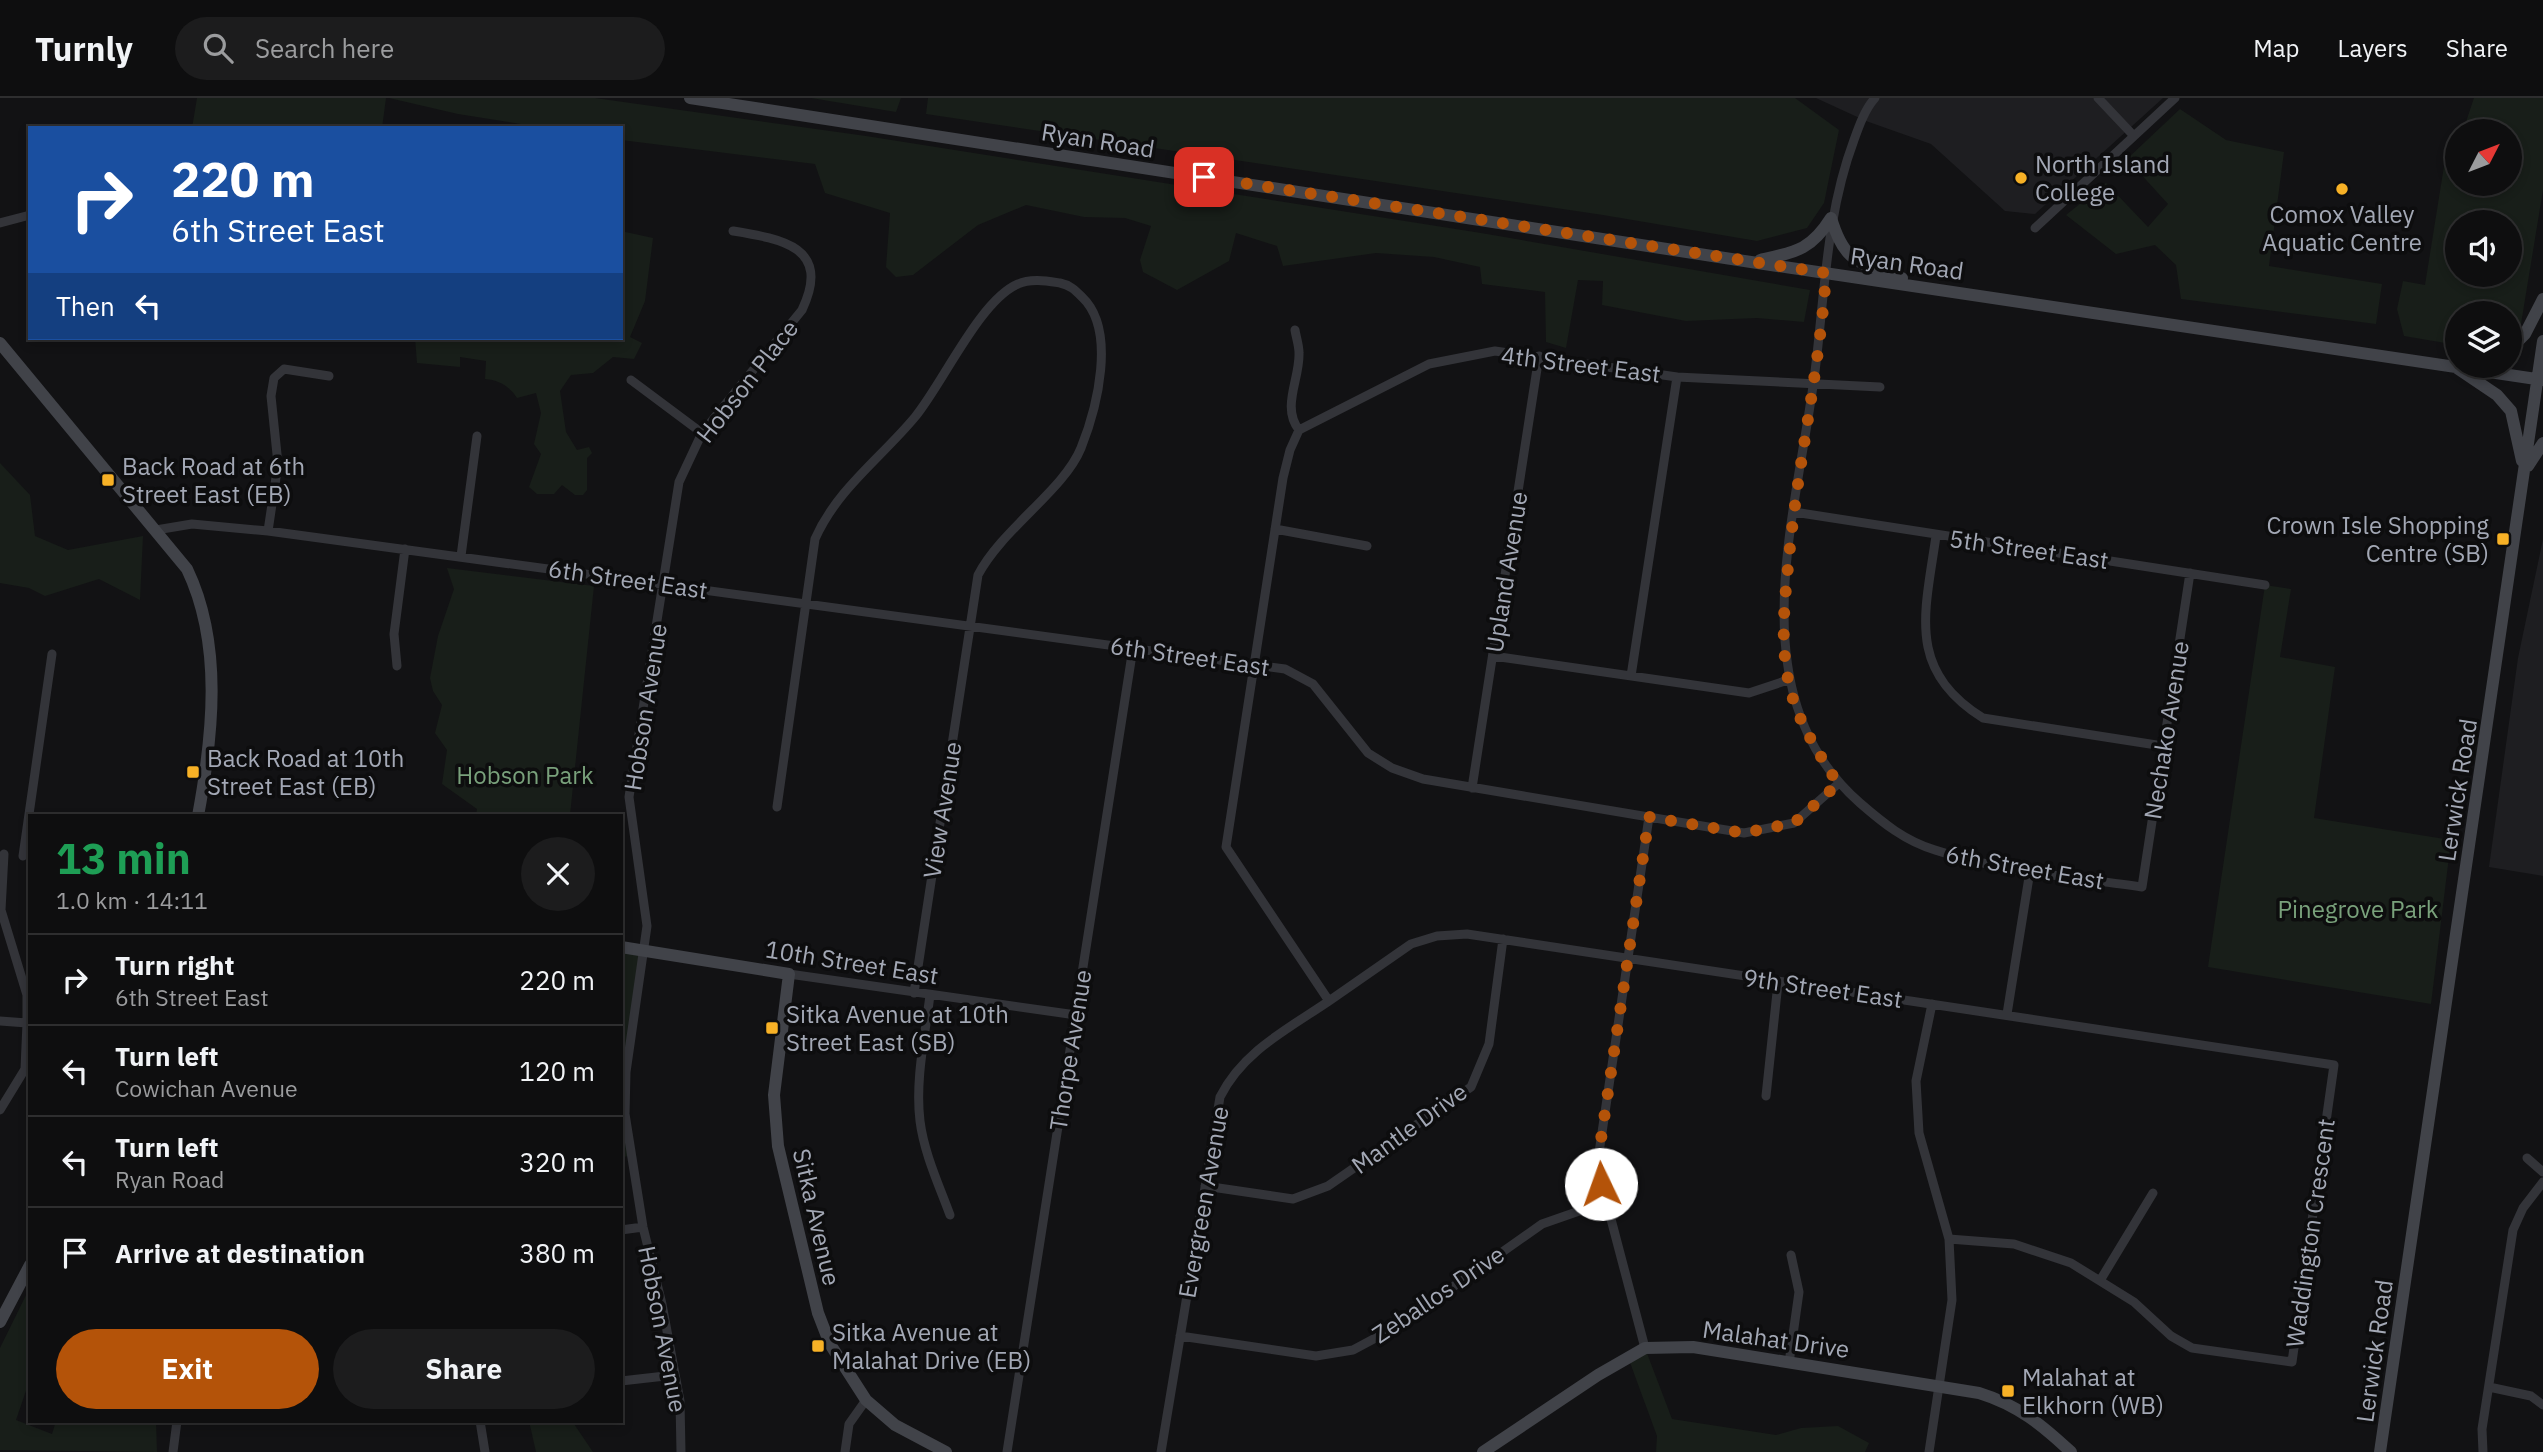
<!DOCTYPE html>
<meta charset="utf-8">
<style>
body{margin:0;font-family:"IBM Plex Sans",sans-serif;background:#1c1c1d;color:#f1f3f6;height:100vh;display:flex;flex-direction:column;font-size:26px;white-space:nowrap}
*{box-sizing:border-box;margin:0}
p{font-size:23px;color:#9b9c9e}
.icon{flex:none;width:38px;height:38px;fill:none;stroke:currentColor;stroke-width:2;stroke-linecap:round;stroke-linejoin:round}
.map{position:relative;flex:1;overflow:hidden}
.sheet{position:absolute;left:28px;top:716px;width:595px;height:609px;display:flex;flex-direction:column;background:#0e0e0f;border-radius:0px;box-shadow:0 4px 10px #0003,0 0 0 2px #2e2e2f}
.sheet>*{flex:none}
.guide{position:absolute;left:28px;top:28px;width:595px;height:214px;border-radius:0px;box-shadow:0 4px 10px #0003,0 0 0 2px #2e2e2f;background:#1a4fa0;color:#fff;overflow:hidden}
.needle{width:46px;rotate:48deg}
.buttons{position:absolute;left:2445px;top:21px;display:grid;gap:14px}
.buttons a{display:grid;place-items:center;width:77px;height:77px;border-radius:50%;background:#0e0e0f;box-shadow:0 4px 10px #0003,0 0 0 2px #2e2e2f;font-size:35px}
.pin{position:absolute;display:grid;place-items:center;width:60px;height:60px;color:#fff;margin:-30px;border-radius:14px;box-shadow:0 4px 10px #0006}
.me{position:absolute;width:77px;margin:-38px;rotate:357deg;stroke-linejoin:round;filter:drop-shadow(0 0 5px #0008)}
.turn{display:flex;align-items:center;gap:24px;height:147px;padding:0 28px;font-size:32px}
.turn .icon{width:91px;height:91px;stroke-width:2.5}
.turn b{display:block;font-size:49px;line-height:60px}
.then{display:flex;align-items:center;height:66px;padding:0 28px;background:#0003;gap:14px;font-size:26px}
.round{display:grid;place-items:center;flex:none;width:74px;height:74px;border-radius:37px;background:#1c1c1d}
.summary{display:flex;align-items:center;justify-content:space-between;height:119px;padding:0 28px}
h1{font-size:42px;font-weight:700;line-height:52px;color:#1e9e55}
.action{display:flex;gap:14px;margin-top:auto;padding:14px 28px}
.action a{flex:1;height:80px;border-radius:42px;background:#b45309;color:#fff;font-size:28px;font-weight:700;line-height:80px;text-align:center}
.action a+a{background:#1c1c1d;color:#f1f3f6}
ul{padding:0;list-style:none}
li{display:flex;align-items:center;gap:21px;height:91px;padding:0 28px;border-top:2px solid #2e2e2f}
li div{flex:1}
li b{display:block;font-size:26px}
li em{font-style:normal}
header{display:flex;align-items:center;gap:42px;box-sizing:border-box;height:98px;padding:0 35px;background:#0e0e0f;border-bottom:2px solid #2e2e2f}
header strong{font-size:33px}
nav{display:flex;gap:38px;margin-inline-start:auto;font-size:24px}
.search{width:490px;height:63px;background:#1c1c1d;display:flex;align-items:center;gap:18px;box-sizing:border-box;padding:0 24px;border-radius:38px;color:#9b9c9e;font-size:26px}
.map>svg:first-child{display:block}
</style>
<header>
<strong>Turnly</strong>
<div class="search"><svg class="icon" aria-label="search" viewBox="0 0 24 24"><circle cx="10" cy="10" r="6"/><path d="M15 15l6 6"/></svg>Search here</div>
<nav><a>Map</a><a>Layers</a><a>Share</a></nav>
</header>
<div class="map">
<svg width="2543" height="1354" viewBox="0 0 2543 1354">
<rect width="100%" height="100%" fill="#121214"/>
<path fill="#1e1e21" d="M1816 0H2163L2035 116 2005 113 1931 46 1866 23Z
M2543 441V778L2489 769 2518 560Z"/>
<path fill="#181e19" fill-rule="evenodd" d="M197 0H386L382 30H192Z
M389 0H595L866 38 1481 135 1810 192 1804 224 1757 220 1686 223 1602 207 1603 183 1578 182 1566 250 1546 244 1545 194 1482 186 1480 169 1434 159 1376 155 1283 168 1277 148 1236 135 1229 163 1177 192 1143 174 1140 162 1151 128 1125 120 1084 119 1026 107 978 127 913 177 896 179 886 169 890 115 825 95 815 66 621 42V30H546L458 16Z
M811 0H901L896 14Z
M928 0H1795L1839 32 1824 105 1807 130 1757 143 1603 117 926 16Z
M2474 0H2543V92L2521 226 2510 236V215H2457V247L2404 238 2397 211 2403 183 2425 187 2448 43 2457 34V86H2510V33H2457L2466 24ZM2457 124H2510V177H2457Z
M2180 11 2226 42 2284 54 2269 168 2382 186 2376 226 2181 201 2176 167 2155 147 2116 156 2066 117 2106 85 2148 129 2168 106 2127 61Z
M621 133 653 140 645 203 630 239 642 245 634 261 613 259 593 275 571 277 560 293 566 334 577 352 589 349 592 355 587 360V392L583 397H575L562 387 554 396H537L529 389 541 356 534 346 541 315 536 295 517 300C509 288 499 282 485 281L486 263 460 259V269L417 265 415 240H621Z
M0 365 30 397 35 438 68 452 143 438 140 502 99 481 45 498 29 490 0 485Z
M447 470 594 488 570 717H476L477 711 442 686 447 652 435 635 442 607 433 593 430 580 438 538 454 491Z
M2265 487 2291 491 2280 559 2335 569 2314 720 2451 742 2431 906 2208 869Z
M621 849 644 853 626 974 631 1058 621 1059Z
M30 1189V1281L16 1322 52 1336 56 1323H156L157 1354 0 1352V1250Z
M1645 1250 1672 1321 1776 1337 1801 1330 1838 1328 1869 1345 1865 1354H1656L1657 1338 1628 1259Z
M529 1323H572L593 1354H536Z"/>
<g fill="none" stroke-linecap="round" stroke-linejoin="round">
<path stroke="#333439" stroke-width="9" d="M1875 0C1865 11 1859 28 1854 42 1827 114 1825 190 1816 265 1800 408 1733 594 1860 705 1883 725 1905 743 1935 752 2001 774 2074 779 2142 789L2190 475
M2098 0 2133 37
M0 125 30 117
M2035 130 2175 0
M631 282 702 335
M1299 332 1429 266 1495 253 1677 279 1880 289
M1794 414 2265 487
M1275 431 1367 448
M156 432 192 426 268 433 1285 571 1313 586 1368 655 1392 670 1423 681 1744 735 1794 725 1838 686
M268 433 278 366 271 298 274 280 284 271 329 278
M1936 438C1925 515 1906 572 1983 620L2163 648
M461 458 477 338
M1493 558 1749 595 1788 582
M397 568 394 536 405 451
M1631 578 1677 279
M1472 690 1539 258
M777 709 815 441C837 391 881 360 915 319 943 285 980 202 1018 186 1031 180 1047 183 1060 185 1070 187 1075 192 1082 199 1117 232 1097 310 1081 350 1064 392 1002 431 978 477L914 895
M23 758 52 556
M789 876 1076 917
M930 897C925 938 915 983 920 1023 924 1055 939 1087 950 1117
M1329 903 1411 846 1437 838 1467 836 2334 967 2292 1264 2192 1250 2171 1238 2134 1204 2071 1165 2014 1146 1949 1141
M2007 916 2030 773
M0 923 27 925
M1766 998 1778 885
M0 1012 25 971 27 925V897L1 812 4 756
M2527 1060 2543 1074
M1205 1088 1293 1101 1328 1088 1471 989 1489 946 1503 841
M621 1132 643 1129
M2101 1181 2153 1095
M1180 1238 1316 1258 1353 1252 1396 1229 1542 1126 1605 1104
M1645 1250 1597 1068 1649 719
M1789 1265 1799 1194 1791 1157
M621 1283 674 1277
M2489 1289 2531 1298 2543 1307
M480 1323 485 1354
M173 1354 177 1323
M681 1354 680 1303 662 1206 643 1129 625 1016 626 974 647 828 629 699 679 384 702 335 802 212C832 149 782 141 733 133
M845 1354 849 1326 866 1302
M1007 1354 1133 550
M1161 1354 1220 999C1243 953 1288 931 1329 903L1226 749 1283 380 1290 352 1299 332C1281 309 1300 281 1299 255 1299 247 1296 239 1295 232
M1929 1354 1952 1202 1949 1141 1919 1035 1916 983 1932 906
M2483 1354 2482 1331 2513 1132 2523 1110 2543 1084"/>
<path stroke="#414349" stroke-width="12" d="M690 0 1751 164 2543 282
M1831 120C1845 167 1860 164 1902 180
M1760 162C1796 154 1811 152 1831 120
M0 245 187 471C223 546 213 637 198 718
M2510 251 2525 236 2543 201
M2457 270 2497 297 2511 313 2522 363
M2528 368 2543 345
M621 849 789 876 774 997 778 1048 818 1215 830 1246 866 1302 895 1327 946 1354
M0 1224 30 1167
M1483 1354 1598 1277 1645 1250 1693 1249 1979 1295C2018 1307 2042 1327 2071 1354
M2380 1354 2543 243"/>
</g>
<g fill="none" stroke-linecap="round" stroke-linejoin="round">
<path stroke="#b45309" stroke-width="12" stroke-dasharray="0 21.6" d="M1204 79 1826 175C1820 270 1798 364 1789 459 1785 500 1780 540 1788 581 1795 620 1817 652 1838 686L1794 725 1744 735 1649 719 1597 1068 1601 1086"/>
</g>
<g fill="#f7b126" stroke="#0d0d0e" stroke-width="2.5">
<circle cx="2021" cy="80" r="7"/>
<circle cx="2342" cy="91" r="7"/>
<rect x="101" y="375" width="14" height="14" rx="3.5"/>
<rect x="2496" y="434" width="14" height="14" rx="3.5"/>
<rect x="186" y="667" width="14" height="14" rx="3.5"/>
<rect x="765" y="923" width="14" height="14" rx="3.5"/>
<rect x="811" y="1241" width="14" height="14" rx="3.5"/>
<rect x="2001" y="1286" width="14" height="14" rx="3.5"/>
</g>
<g text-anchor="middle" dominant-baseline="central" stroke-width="7" stroke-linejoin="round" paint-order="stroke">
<g font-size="24" fill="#a3a8b5" stroke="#0d0d0e">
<text transform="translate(1098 42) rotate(9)">Ryan Road</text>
<text transform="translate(1907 165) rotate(8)">Ryan Road</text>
<text transform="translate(1581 266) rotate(7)">4th Street East</text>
<text transform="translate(747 283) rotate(-52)">Hobson Place</text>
<text transform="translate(2029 451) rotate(8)">5th Street East</text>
<text transform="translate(1506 474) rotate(-81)">Upland Avenue</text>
<text transform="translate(628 481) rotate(8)">6th Street East</text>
<text transform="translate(1190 558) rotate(8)">6th Street East</text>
<text transform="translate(645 609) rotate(-81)">Hobson Avenue</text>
<text transform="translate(2166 632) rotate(-81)">Nechako Avenue</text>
<text transform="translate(2457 692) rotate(-81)">Lerwick Road</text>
<text transform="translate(942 712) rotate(-81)">View Avenue</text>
<text transform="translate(2025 769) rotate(10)">6th Street East</text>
<text transform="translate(852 864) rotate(9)">10th Street East</text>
<text transform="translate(1823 890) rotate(8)">9th Street East</text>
<text transform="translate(1070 952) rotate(-81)">Thorpe Avenue</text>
<text transform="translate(1409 1030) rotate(-36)">Mantle Drive</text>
<text transform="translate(1203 1104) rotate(-80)">Evergreen Avenue</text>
<text transform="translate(817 1119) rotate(77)">Sitka Avenue</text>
<text transform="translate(2310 1135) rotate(-82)">Waddington Crescent</text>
<text transform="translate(1438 1196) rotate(-34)">Zeballos Drive</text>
<text transform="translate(663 1231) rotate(79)">Hobson Avenue</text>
<text transform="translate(1776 1241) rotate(8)">Malahat Drive</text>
<text transform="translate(2374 1253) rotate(-82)">Lerwick Road</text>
</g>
<g font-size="24" fill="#a3a8b5" stroke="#0d0d0e" text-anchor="start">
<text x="2035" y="66">North Island<tspan x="2035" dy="28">College</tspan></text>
<text x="2342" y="116" text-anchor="middle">Comox Valley<tspan x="2342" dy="28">Aquatic Centre</tspan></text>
<text x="122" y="368">Back Road at 6th<tspan x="122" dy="28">Street East (EB)</tspan></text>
<text x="2489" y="427" text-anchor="end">Crown Isle Shopping<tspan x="2489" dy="28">Centre (SB)</tspan></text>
<text x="207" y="660">Back Road at 10th<tspan x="207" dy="28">Street East (EB)</tspan></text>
<text x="786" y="916">Sitka Avenue at 10th<tspan x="786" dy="28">Street East (SB)</tspan></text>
<text x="832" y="1234">Sitka Avenue at<tspan x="832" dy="28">Malahat Drive (EB)</tspan></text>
<text x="2022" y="1279">Malahat at<tspan x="2022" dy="28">Elkhorn (WB)</tspan></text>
</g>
<g font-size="24" fill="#79a17b" stroke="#0d0d0e">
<text x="525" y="677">Hobson Park</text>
<text x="2358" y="811">Pinegrove Park</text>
</g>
</g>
</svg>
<div class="buttons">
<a><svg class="needle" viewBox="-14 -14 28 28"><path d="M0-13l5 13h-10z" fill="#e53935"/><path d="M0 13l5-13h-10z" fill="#9b9c9e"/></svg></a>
<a><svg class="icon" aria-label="sound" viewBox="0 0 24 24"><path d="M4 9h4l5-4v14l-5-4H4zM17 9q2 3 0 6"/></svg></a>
<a><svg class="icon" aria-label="layers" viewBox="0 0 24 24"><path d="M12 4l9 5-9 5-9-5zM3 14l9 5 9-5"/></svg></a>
</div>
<div class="pin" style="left:1204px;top:79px;background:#d93025"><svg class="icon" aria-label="arrive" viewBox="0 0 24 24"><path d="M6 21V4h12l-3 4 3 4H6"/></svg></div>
<svg class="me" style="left:1601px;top:1086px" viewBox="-20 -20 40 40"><circle r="19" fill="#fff"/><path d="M0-13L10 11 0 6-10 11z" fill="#b45309"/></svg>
<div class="guide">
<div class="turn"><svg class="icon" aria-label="right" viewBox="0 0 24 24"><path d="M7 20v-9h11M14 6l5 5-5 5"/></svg><div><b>220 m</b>6th Street East</div></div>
<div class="then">Then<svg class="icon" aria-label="left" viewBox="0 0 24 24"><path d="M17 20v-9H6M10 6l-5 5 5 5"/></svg></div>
</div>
<section class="sheet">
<div class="summary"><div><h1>13 min</h1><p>1.0 km · 14:11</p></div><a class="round"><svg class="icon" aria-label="close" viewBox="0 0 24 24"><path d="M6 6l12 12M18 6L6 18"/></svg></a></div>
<ul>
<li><svg class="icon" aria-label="right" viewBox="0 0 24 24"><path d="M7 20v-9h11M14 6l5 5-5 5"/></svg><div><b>Turn right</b><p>6th Street East</p></div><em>220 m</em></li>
<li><svg class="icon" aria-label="left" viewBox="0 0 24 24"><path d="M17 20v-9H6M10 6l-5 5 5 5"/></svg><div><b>Turn left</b><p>Cowichan Avenue</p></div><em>120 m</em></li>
<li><svg class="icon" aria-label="left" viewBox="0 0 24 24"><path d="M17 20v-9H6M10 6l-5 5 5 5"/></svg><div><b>Turn left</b><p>Ryan Road</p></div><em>320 m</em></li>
<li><svg class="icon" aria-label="arrive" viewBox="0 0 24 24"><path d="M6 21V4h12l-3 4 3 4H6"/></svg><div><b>Arrive at destination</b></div><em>380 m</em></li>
</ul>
<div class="action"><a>Exit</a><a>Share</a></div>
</section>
</div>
